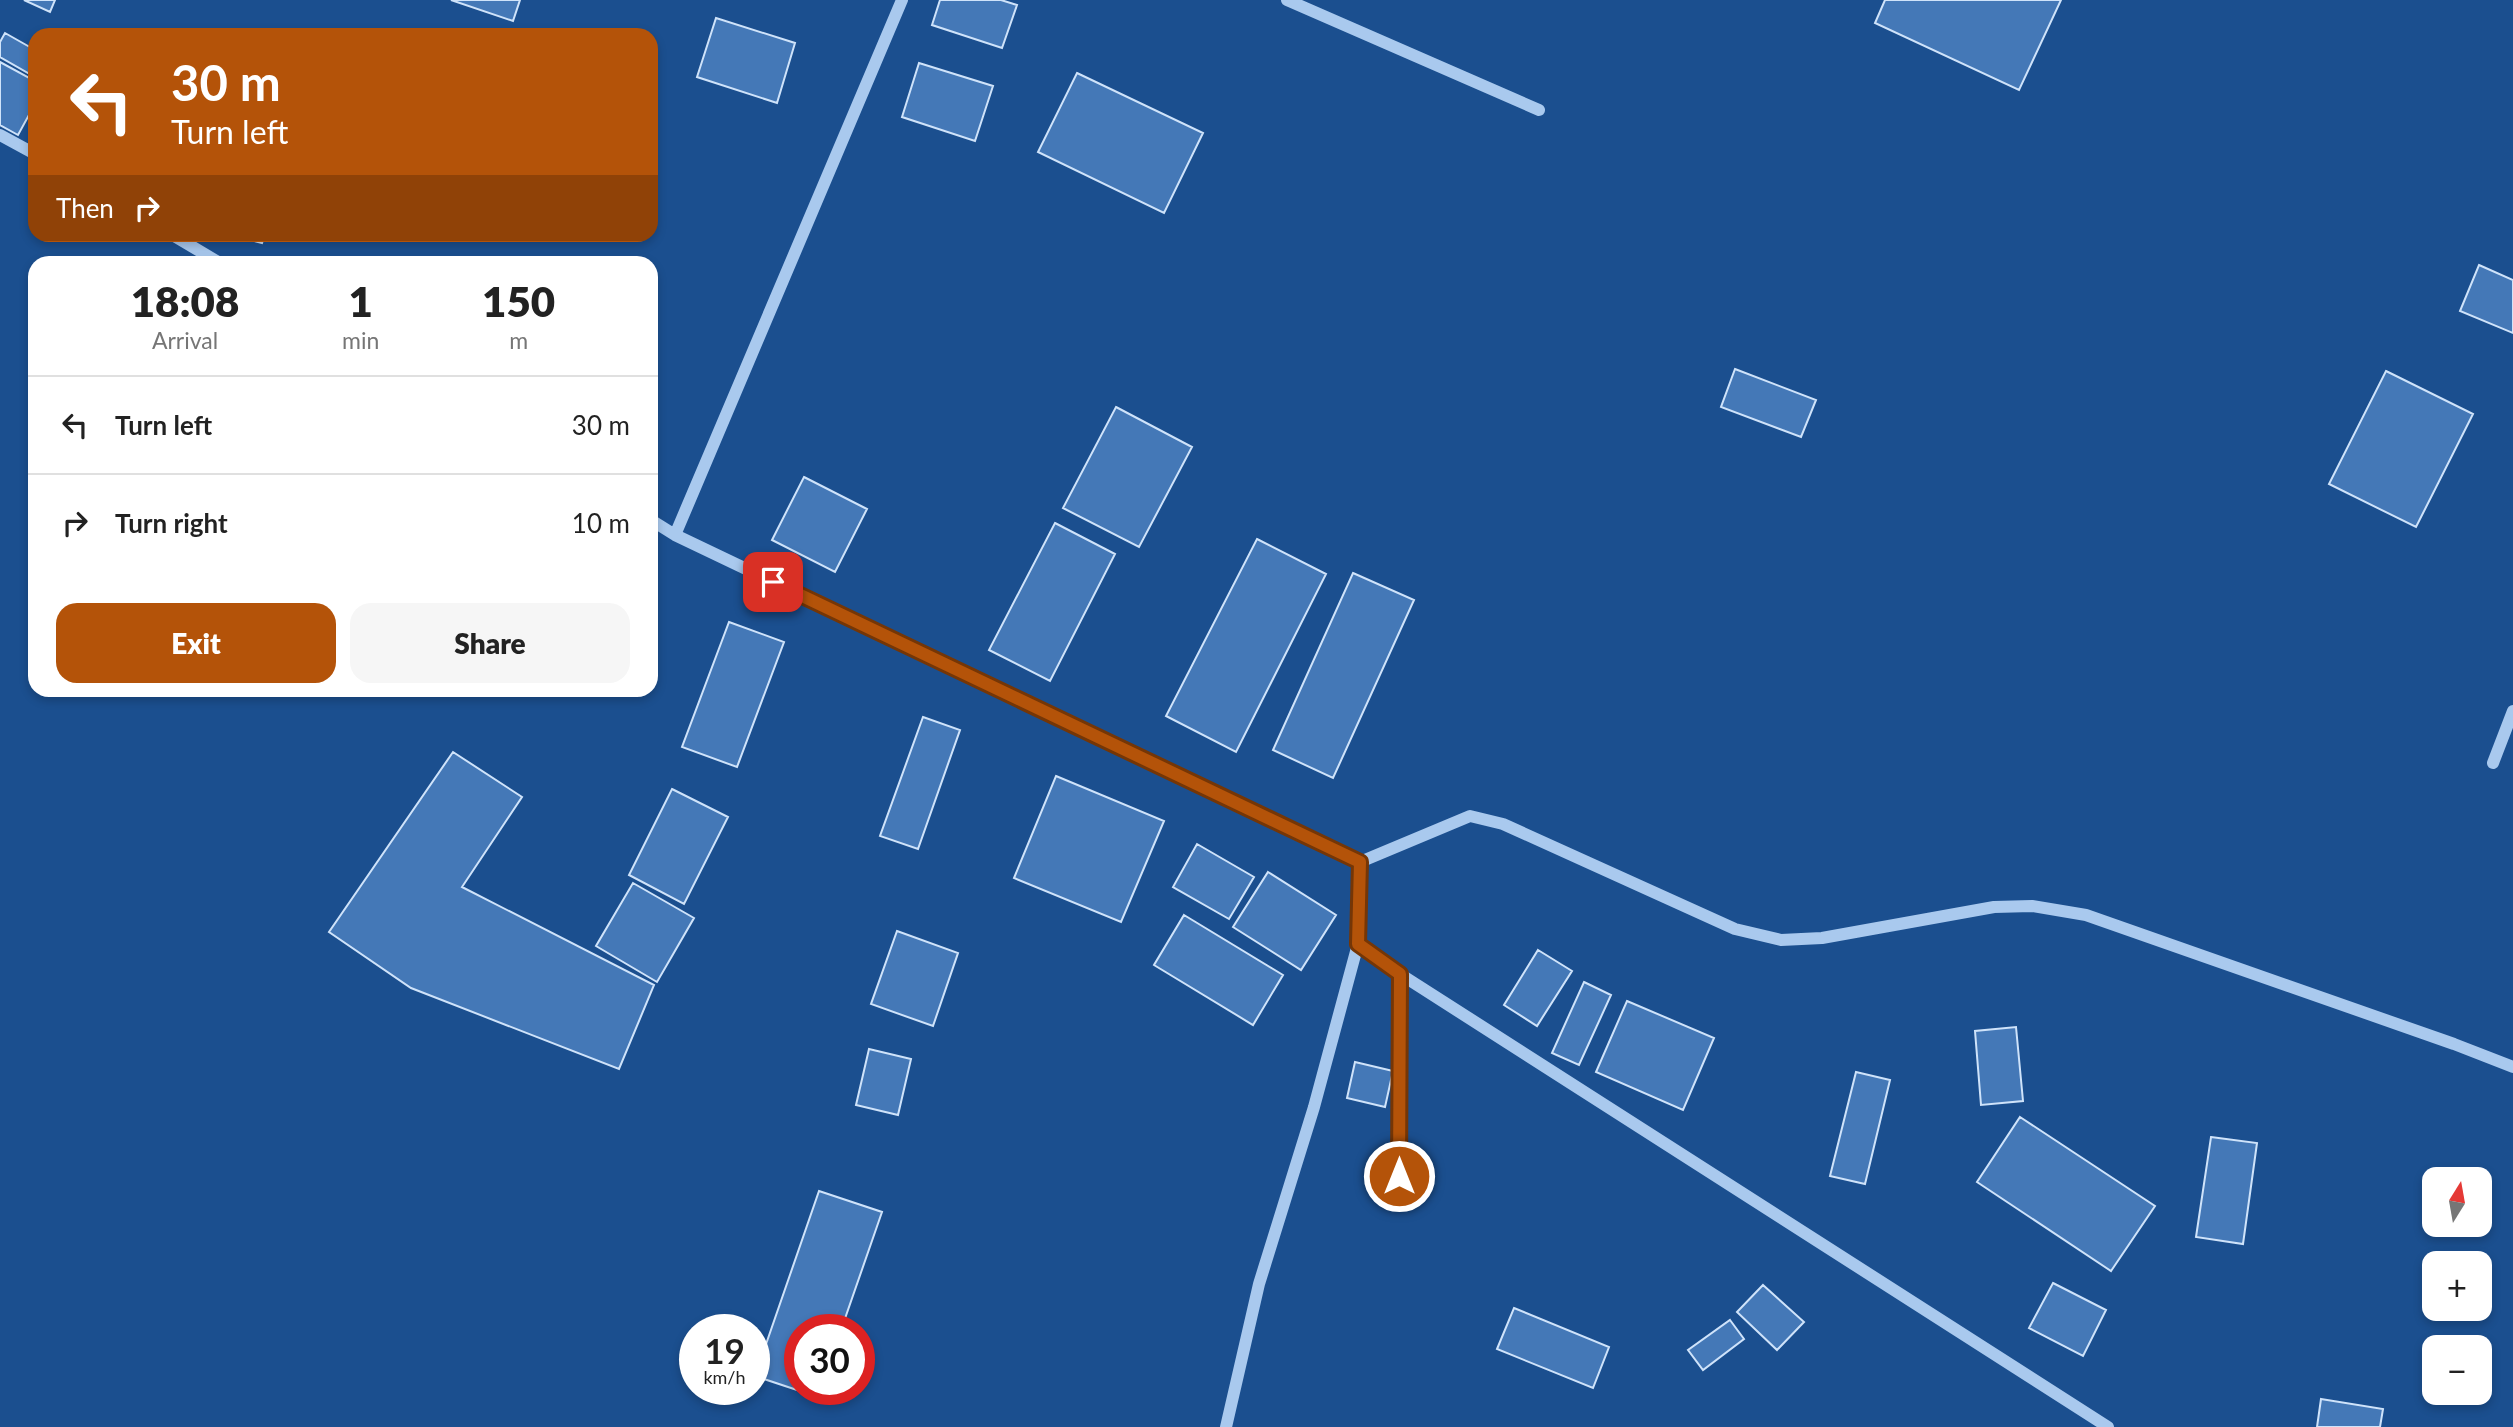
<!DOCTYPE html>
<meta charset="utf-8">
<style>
body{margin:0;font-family:Lato,sans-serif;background:#f6f6f6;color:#222;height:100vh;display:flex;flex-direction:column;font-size:26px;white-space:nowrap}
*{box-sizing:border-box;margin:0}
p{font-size:23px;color:#767676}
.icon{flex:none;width:38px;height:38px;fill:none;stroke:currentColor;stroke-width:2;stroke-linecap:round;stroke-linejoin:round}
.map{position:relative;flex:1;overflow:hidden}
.panel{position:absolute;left:28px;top:256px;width:630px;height:441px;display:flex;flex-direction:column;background:#fff;border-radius:21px;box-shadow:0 4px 10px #0003}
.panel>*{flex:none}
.top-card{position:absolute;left:28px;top:28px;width:630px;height:214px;border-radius:21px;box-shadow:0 4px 10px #0003;background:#b45309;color:#fff;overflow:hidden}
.needle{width:46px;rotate:11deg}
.controls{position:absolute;left:2422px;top:1167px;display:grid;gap:14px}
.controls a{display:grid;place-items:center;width:70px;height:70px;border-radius:14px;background:#fff;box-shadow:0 4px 10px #0003;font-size:35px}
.speed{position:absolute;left:679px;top:1314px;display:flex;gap:14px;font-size:35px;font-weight:700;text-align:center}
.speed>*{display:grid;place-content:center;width:91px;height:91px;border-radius:50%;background:#fff;box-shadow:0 4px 10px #0003;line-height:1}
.speed small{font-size:18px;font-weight:400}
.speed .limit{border:10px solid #d22;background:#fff;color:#111}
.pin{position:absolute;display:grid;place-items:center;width:60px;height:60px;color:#fff;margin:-30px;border-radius:14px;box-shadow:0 4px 10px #0006}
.me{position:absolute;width:77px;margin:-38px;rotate:0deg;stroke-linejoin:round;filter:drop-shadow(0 0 5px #0008)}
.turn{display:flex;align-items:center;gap:24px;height:147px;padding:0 28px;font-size:32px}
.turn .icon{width:91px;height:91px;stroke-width:2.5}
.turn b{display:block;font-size:49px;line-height:60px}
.then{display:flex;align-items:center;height:66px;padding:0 28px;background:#0003;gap:14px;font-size:26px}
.eta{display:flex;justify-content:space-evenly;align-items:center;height:119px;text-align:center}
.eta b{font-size:42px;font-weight:800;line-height:49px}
.action{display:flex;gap:14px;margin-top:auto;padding:14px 28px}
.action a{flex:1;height:80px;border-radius:21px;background:#b45309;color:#fff;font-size:28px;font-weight:800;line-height:80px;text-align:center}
.action a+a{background:#f6f6f6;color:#222}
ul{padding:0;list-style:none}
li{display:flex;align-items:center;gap:21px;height:98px;padding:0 28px;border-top:2px solid #e0e0e0}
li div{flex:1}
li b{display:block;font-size:26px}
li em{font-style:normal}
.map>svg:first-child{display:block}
</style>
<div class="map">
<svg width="2513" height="1427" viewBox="0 0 2513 1427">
<rect width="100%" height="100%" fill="#1b4f8f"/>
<path fill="#4478b7" stroke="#cfe3fa" stroke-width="2" d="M24 0H55L50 12Z
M451 0H520L513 21Z
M940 0H1001L1017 5 1002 48 932 25Z
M1885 0H2061L2019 90 1875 23Z
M716 18 795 43 777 103 697 77Z
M5 33 35 50V77L0 57V42Z
M0 62 35 81V104L18 135 0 125Z
M919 63 993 86 975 141 902 117Z
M1077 73 1203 133 1164 213 1038 152Z
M228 234H265L262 243Z
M2479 265 2513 280V333L2460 311Z
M1735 369 1816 400 1801 437 1721 407Z
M2386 371 2473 414 2416 527 2329 484Z
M1116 407 1192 447 1139 547 1063 508Z
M804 477 867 509 835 572 772 540Z
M1055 523 1115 554 1050 681 989 650Z
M1257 539 1326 574 1236 752 1166 716Z
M1353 573 1414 600 1333 778 1273 750Z
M729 622 784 642 737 767 682 747Z
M923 717 960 730 918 849 880 836Z
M453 752 522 797 462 887 654 985 619 1069 411 988 329 932Z
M1056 776 1164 821 1121 922 1014 878Z
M672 789 728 817 684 904 629 875Z
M1197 844 1254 877 1229 919 1173 887Z
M1268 872 1336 915 1301 970 1233 927Z
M633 883 694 918 657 982 596 946Z
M1184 915 1283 975 1253 1025 1154 965Z
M897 931 958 953 933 1026 871 1004Z
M1538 950 1572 971 1537 1026 1504 1005Z
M1584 982 1611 995 1579 1065 1552 1053Z
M1627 1001 1714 1038 1683 1110 1596 1072Z
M2016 1027 2023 1101 1981 1105 1975 1031Z
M869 1049 911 1059 898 1115 856 1105Z
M1355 1062 1393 1071 1385 1107 1347 1098Z
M1856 1072 1890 1080 1865 1184 1830 1176Z
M2020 1117 2155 1206 2111 1271 1977 1182Z
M2211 1137 2257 1143 2243 1244 2196 1237Z
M819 1191 882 1212 841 1330H800V1390H820L818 1397 755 1376Z
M2053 1283 2106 1310 2083 1356 2029 1328Z
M1763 1285 1804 1322 1777 1350 1737 1312Z
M1514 1308 1609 1347 1593 1388 1497 1349Z
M1730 1320 1744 1339 1703 1370 1688 1350Z
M2321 1399 2383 1409 2380 1427H2317Z"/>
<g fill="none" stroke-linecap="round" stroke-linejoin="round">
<path stroke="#a9c9ee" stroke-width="12" d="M1287 0 1539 110
M0 135 35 154
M171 234 218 262
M651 520 675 535 1360 862
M675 535 902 0
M2493 763 2513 711
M1360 862 1470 816 1503 824 1735 929 1781 940 1822 938 1994 907 2032 906 2086 915 2454 1044 2513 1067
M1358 944 1400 974 2108 1427
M1398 1201 1400 974
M1226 1427 1259 1284 1314 1107 1358 944 1360 862"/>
</g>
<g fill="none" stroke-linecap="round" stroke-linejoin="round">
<defs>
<path id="route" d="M773 582 1360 862 1358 944 1400 974 1399 1176"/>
</defs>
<use href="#route" stroke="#753606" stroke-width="18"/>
<use href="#route" stroke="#b45309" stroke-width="12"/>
</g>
</svg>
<div class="controls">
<a><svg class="needle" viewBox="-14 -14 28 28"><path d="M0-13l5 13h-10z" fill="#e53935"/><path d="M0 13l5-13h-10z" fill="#767676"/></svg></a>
<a>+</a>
<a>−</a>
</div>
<div class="speed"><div>19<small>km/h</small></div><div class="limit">30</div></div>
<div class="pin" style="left:773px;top:582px;background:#d93025"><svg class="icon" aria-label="arrive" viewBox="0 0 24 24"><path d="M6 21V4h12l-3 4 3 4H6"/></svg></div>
<svg class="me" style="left:1399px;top:1176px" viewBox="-20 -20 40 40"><circle r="17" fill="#b45309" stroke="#fff" stroke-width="3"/><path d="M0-11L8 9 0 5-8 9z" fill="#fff"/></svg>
<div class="top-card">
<div class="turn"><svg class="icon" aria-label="left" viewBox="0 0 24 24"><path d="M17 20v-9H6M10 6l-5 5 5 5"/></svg><div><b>30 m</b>Turn left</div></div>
<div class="then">Then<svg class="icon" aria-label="right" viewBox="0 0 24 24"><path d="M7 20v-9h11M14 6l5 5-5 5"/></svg></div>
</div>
<section class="panel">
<div class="eta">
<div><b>18:08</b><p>Arrival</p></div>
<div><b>1</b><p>min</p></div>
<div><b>150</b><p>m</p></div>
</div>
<ul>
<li><svg class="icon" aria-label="left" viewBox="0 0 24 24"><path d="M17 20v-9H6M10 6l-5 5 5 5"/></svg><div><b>Turn left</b></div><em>30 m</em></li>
<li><svg class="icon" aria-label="right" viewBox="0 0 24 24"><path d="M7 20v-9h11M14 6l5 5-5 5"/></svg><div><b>Turn right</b></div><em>10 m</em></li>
</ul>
<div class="action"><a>Exit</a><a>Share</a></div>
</section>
</div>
